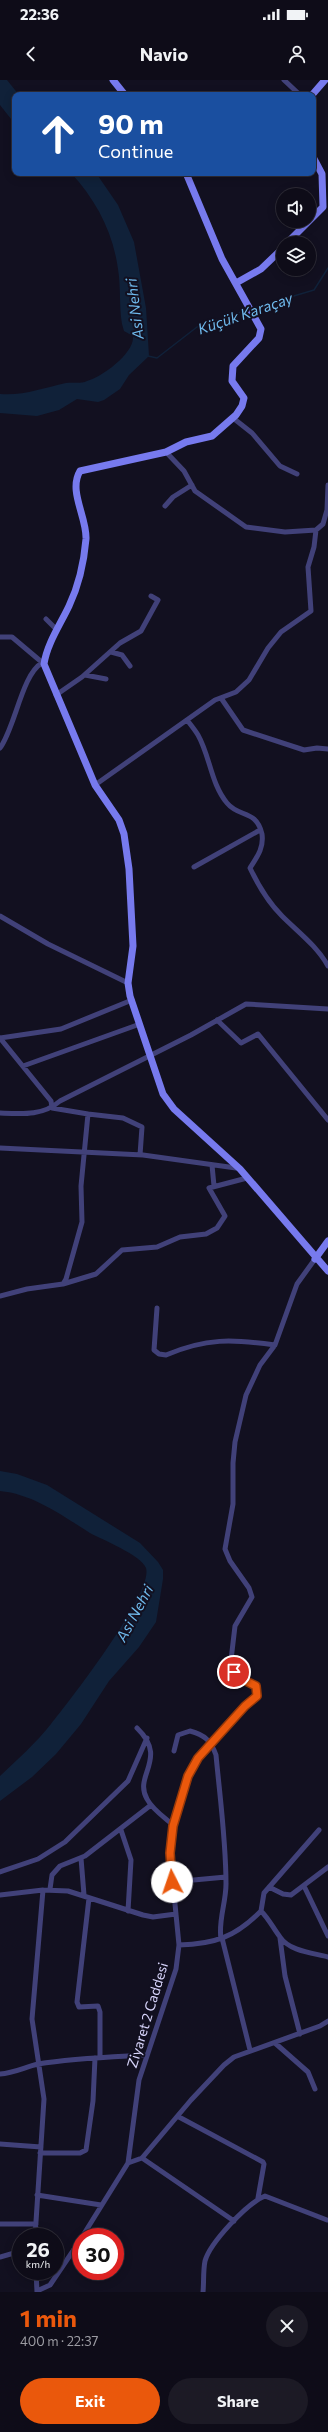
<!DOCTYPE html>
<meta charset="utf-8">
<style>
body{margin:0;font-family:Commissioner,sans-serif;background:#1c1a25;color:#f1f3f6;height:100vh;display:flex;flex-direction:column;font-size:15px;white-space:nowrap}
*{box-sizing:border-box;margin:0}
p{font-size:13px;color:#9b9ba2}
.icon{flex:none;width:22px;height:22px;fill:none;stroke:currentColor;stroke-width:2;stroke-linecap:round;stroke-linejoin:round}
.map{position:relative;height:2212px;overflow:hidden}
.details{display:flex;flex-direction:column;background:#0e0c18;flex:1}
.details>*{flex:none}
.top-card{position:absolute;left:12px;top:12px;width:304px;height:84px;border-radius:8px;box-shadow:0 2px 10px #0003,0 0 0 1px #2e2c37;background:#1a4fa0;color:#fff;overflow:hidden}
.controls{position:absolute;left:276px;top:108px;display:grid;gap:8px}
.controls a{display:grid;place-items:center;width:40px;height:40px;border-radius:50%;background:#0e0c18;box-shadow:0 2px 10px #0003,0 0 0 1px #2e2c37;font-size:20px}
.speed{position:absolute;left:12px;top:2148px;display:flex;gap:8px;font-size:20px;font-weight:700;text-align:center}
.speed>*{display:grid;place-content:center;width:52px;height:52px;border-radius:50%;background:#0e0c18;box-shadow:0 2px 10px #0003,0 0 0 1px #2e2c37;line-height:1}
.speed small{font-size:10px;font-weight:400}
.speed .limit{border:6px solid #d22;background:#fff;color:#111}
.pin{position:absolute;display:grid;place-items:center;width:34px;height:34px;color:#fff;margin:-17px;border:2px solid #fff;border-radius:50%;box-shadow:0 1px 4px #0007}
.me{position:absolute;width:44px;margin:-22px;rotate:356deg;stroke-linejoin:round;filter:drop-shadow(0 0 3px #0008)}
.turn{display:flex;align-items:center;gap:14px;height:84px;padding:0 20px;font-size:18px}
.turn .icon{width:52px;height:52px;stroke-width:2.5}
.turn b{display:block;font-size:28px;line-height:34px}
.round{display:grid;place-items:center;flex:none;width:42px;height:42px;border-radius:21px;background:#1c1a25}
.overview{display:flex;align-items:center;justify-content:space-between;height:68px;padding:0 20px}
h1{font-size:24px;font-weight:700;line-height:30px;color:#ea580c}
.button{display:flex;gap:8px;margin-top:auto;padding:8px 20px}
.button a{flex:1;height:46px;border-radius:24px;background:#ea580c;color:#fff;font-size:16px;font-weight:700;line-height:46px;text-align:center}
.button a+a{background:#1c1a25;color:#f1f3f6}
.status{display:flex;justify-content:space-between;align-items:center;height:28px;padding:0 20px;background:#0e0c18;direction:ltr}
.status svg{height:11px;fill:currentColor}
header{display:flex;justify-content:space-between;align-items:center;height:52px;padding:0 20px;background:#0e0c18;font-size:18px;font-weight:700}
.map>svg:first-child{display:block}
</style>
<div class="status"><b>22:36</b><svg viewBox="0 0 49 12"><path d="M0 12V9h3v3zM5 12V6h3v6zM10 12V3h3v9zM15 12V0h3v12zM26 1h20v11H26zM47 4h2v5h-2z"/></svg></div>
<header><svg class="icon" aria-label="back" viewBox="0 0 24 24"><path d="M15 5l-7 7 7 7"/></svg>Navio<svg class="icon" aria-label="person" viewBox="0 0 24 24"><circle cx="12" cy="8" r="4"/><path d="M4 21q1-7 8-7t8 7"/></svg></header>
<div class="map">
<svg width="328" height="2212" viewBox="0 0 328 2212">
<rect width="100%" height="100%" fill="#121020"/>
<path fill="#102139" d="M0 0H7L19 15H15V44L0 25Z
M71 93H96L118 125 134 162 146 228 149 276 129 295 120 309 104 320 98 322 77 319 59 330 37 336 0 333V314C23 316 43 308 66 303 73 302 81 304 87 301 102 297 135 273 133 256L124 251 122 244C119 226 121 207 118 189 113 152 96 120 71 93Z
M0 1391 17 1394 47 1405 140 1463 158 1482 163 1490V1499L156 1542 139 1567 109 1601 81 1644 56 1674 32 1697 0 1721V1696C17 1680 36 1663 51 1644 69 1622 154 1512 146 1488 141 1475 103 1460 90 1453 63 1436 33 1414 0 1411Z"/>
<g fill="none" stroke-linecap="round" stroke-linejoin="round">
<path stroke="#102139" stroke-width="1.5" d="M253 228 314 210 328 188
M148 276 157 278 197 247 247 230"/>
<path stroke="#414179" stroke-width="5" d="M284 0 300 15
M233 338 252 353 280 386 297 394
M166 372 184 391 195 411 246 447 285 452 316 450 323 444 327 430 328 405
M165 426 173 417 192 405
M46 539 57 550
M0 557H12L44 584
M111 572 122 575 130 586
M85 595 106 599
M56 615 82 597 120 563 141 551 158 520 151 516
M221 618 243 650 304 670 317 668 328 669
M187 640C191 645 195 650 198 655 210 676 211 704 227 723 239 738 256 729 262 754 264 768 257 777 250 788 258 805 269 823 282 836 298 852 317 866 328 886
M0 668C15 648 22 594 42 583
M95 705 215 620 236 612 249 600 268 568 281 552 311 531 308 487 314 467 316 450
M194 787 260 750
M0 836 48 864 128 903
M217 940 241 963 258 954 328 1040
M0 958 51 1021 52 1028 88 1034 81 1106 82 1142 66 1199 63 1204 27 1209 0 1216
M0 958 61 949 132 920
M23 986 140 944
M0 1033C22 1034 43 1036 60 1021L191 955 246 924 328 929
M88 1034 123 1038 142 1047 140 1075
M0 1068 143 1075 236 1088
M212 1085 214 1106
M63 1204 96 1194 122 1170 157 1167 180 1157 206 1154 217 1148 225 1136 209 1108 247 1098
M157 1228 154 1270 159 1274 166 1275C206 1258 232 1259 275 1265
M137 1648C169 1679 133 1695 147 1719 152 1729 165 1738 173 1745
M174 1671 178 1655 190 1651C205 1655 211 1661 216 1675 220 1718 226 1761 226 1804 226 1823 218 1841 221 1859
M121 1750 131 1780 128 1831
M81 1778 84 1815
M0 1792 38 1779 65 1762 128 1701 147 1658
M172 1802 226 1797
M304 1806 328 1856
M269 1807 283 1814 291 1815 328 1787
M50 1809 52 1795 60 1786 85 1776 151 1725
M0 1815 43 1810 68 1811 143 1835 153 1837 176 1834
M89 1818 77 1922 79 1927 98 1926 100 1932V1977
M261 1831 264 1813 319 1750
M222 1858 250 1970
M280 1858 285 1896 300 1954
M179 1865C215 1864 235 1857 261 1831 269 1839 273 1848 280 1857 289 1871 313 1873 328 1877
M275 1963 308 1992 315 2009
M0 1994C14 1993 25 1987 38 1984 74 1978 110 1977 146 1975
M179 2037 263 2082 264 2084 258 2118
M0 2064 41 2067
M40 2073H80L86 2070 93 2021 95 1978
M142 2078 234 2141
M128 2083 139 2000 176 1889 179 1865 170 1773 173 1745 192 1687 258 1613 256 1607 238 1597 231 1580 235 1546 252 1517 249 1508 230 1481 225 1469 233 1424V1383L235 1362 246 1315 260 1285 275 1265 297 1204 315 1179
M37 2115 101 2125
M0 2144H36
M35 2157 44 2019 32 1939 43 1810
M82 2157 128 2083 142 2078 191 2020 224 1985 234 1977 320 1946 328 1941
M0 2177 21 2171
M36 2191 37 2212
M37 2211 50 2205 81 2159
M203 2212C204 2202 203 2191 205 2181 210 2163 247 2123 265 2116L327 2140"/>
<path stroke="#777aee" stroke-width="7" d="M113 0 125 15
M312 15 325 0
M186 93 222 179 261 249 259 258 233 286 232 301 244 318 242 326 236 335 212 356 186 362 166 372 80 391C68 411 87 437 86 459 84 482 79 505 69 526 60 545 47 564 44 584L95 705 119 740 124 754 129 789 133 866 128 903 130 916 163 1014 174 1029 240 1089 328 1191
M309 141 323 127 322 94 313 77
M287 163 309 141
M236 203 261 189 283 168
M315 1179 328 1161"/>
</g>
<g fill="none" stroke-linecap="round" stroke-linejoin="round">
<defs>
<path id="route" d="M172 1802 170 1773 173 1746 188 1696 198 1678 245 1626 257 1616 256 1606 238 1597 234 1592"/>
</defs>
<use href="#route" stroke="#983908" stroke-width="10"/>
<use href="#route" stroke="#ea580c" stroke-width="7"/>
</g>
<g text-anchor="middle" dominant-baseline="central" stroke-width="4" stroke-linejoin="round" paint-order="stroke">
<g font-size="14" fill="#d7d4fa" stroke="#121020">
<text transform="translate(147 1935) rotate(-73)">Ziyaret 2 Caddesi</text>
</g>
<g font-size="15" font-style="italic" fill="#6fb9ec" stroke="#121020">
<text transform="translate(134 229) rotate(-97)">Asi Nehri</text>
<text transform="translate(245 233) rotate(-19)">Küçük Karaçay</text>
<text transform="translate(134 1533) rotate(-62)">Asi Nehri</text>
</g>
</g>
</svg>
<div class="controls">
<a><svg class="icon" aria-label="sound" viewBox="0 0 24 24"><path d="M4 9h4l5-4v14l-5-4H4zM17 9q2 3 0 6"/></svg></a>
<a><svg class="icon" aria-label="layers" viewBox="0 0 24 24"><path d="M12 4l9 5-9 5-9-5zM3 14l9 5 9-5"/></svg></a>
</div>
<div class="speed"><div>26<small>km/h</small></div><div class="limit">30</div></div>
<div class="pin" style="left:234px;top:1592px;background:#d93025"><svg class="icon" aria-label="arrive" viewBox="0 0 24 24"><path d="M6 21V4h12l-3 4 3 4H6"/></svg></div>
<svg class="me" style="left:172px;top:1802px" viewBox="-20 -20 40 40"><circle r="19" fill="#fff"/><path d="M0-13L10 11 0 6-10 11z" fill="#ea580c"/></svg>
<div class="top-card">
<div class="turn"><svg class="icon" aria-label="ahead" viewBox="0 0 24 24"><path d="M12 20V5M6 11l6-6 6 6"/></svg><div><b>90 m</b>Continue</div></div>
</div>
</div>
<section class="details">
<div class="overview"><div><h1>1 min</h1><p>400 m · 22:37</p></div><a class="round"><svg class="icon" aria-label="close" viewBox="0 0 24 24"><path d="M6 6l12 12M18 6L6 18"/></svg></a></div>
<div class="button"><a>Exit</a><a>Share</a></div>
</section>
